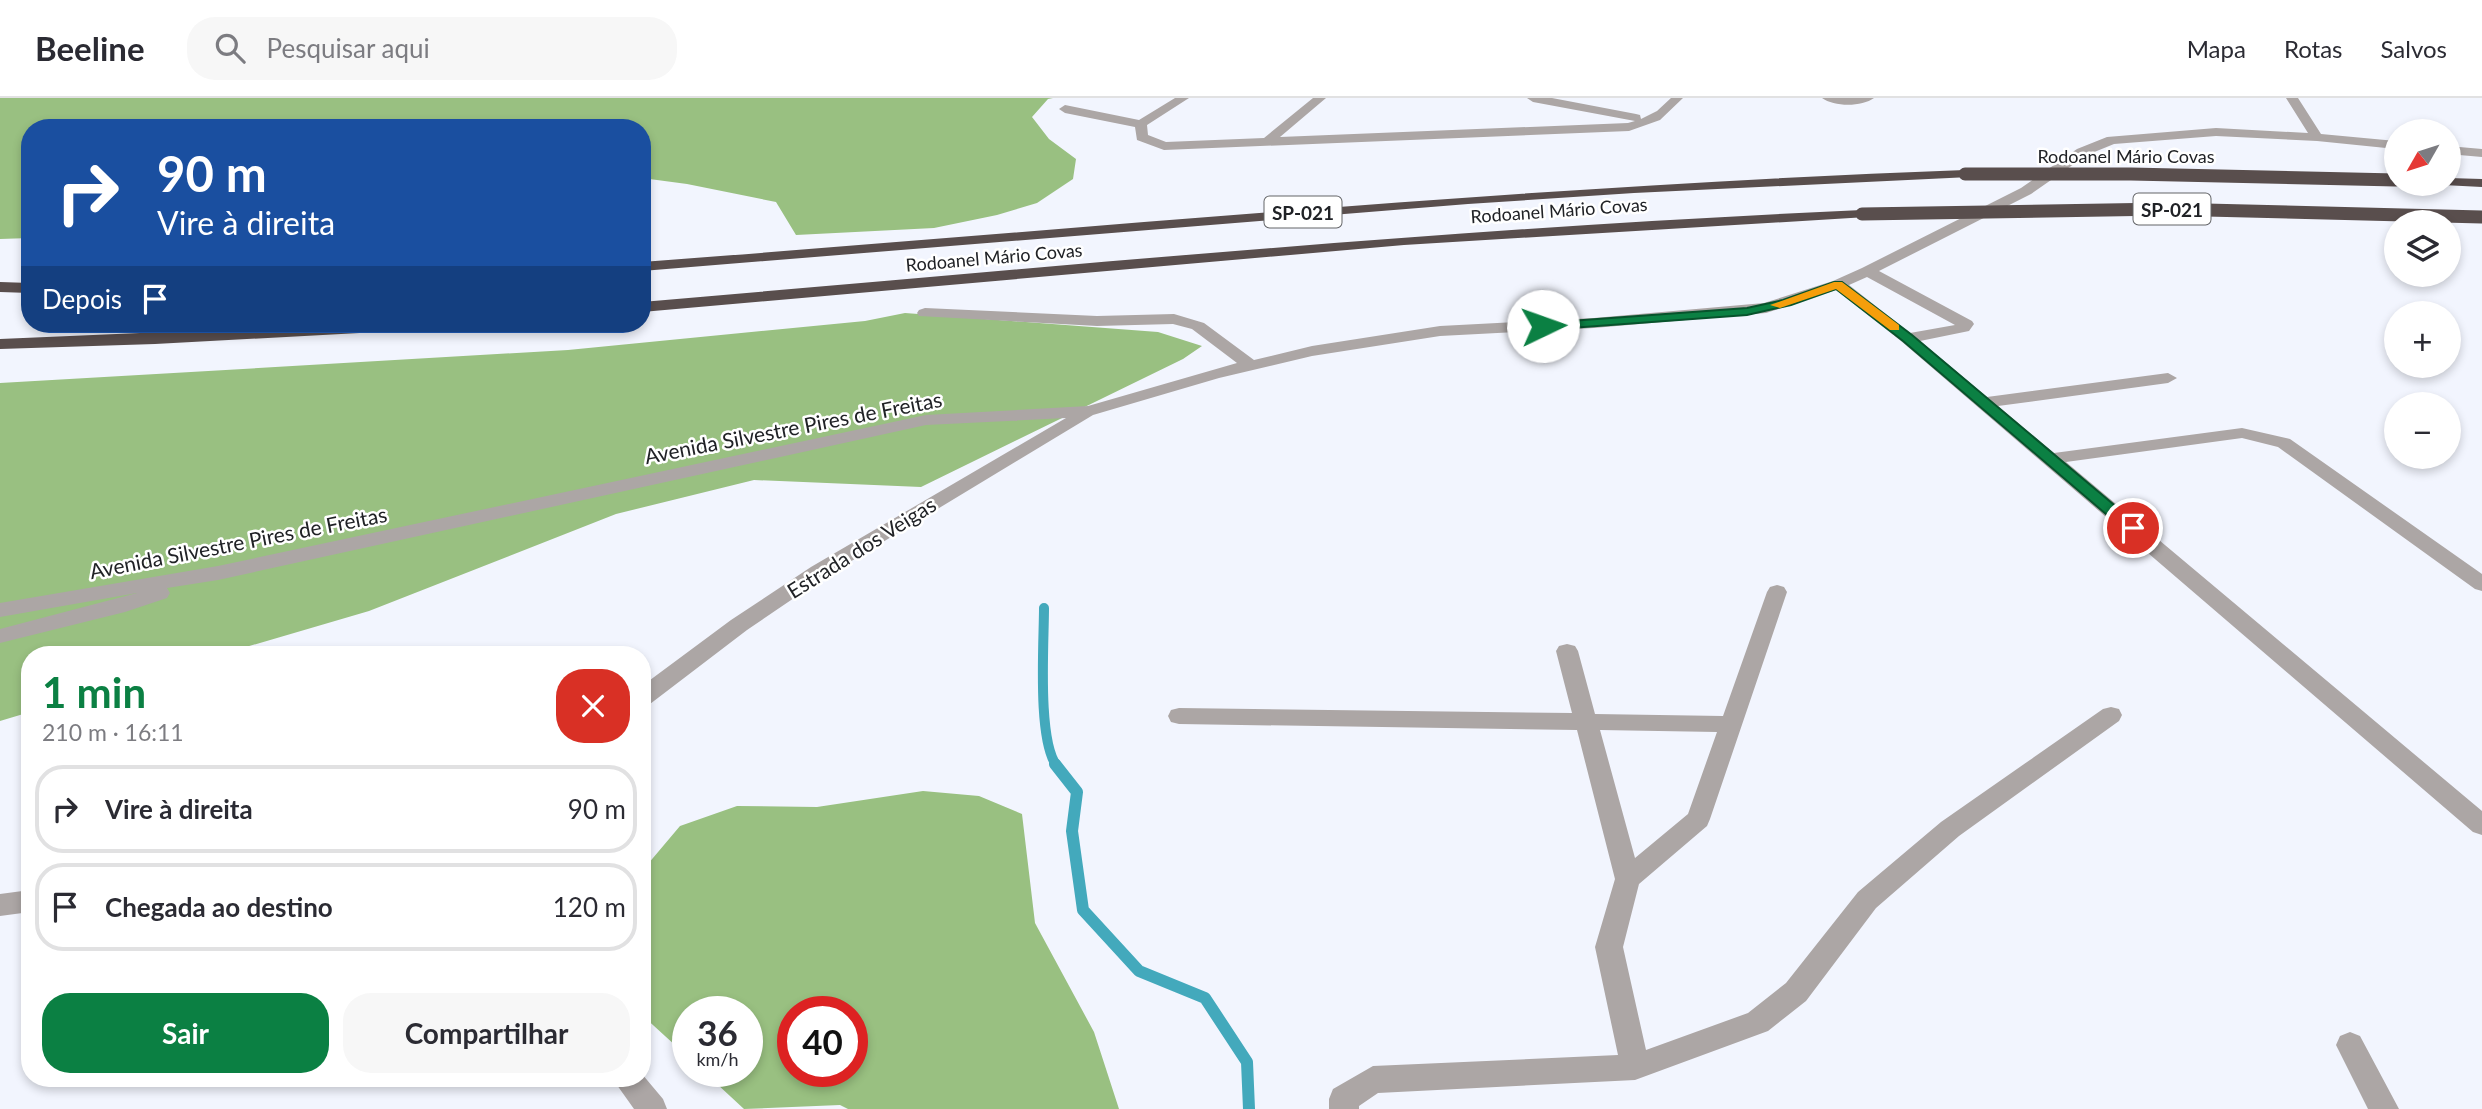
<!DOCTYPE html>
<html lang="pt">
<meta charset="utf-8">
<style>
body{margin:0;font-family:Lato,sans-serif;background:#f7f7f7;color:#2b2b33;height:100vh;display:flex;flex-direction:column;font-size:26px;white-space:nowrap}
*{box-sizing:border-box;margin:0}
p{font-size:23px;color:#7c7c81}
.icon{flex:none;width:38px;height:38px;fill:none;stroke:currentColor;stroke-width:2;stroke-linecap:round;stroke-linejoin:round}
.map{position:relative;flex:1;overflow:hidden}
.details{position:absolute;left:21px;top:548px;width:630px;height:441px;display:flex;flex-direction:column;background:#fff;border-radius:28px;box-shadow:0 4px 10px #0003}
.details>*{flex:none}
.banner{position:absolute;left:21px;top:21px;width:630px;height:214px;border-radius:28px;box-shadow:0 4px 10px #0003;background:#1a4fa0;color:#fff;overflow:hidden}
.needle{width:46px;rotate:231deg}
.controls{position:absolute;left:2384px;top:21px;display:grid;gap:14px}
.controls a{display:grid;place-items:center;width:77px;height:77px;border-radius:50%;background:#fff;box-shadow:0 4px 10px #0003;font-size:35px}
.speed{position:absolute;left:672px;top:898px;display:flex;gap:14px;font-size:35px;font-weight:700;text-align:center}
.speed>*{display:grid;place-content:center;width:91px;height:91px;border-radius:50%;background:#fff;box-shadow:0 4px 10px #0003;line-height:1}
.speed small{font-size:18px;font-weight:400}
.speed .limit{border:10px solid #d22;background:#fff;color:#111}
.pin{position:absolute;display:grid;place-items:center;width:60px;height:60px;color:#fff;margin:-30px;border:4px solid #fff;border-radius:50%;box-shadow:0 2px 7px #0007}
.me{position:absolute;width:77px;margin:-38px;rotate:87deg;stroke-linejoin:round;filter:drop-shadow(0 0 5px #0008)}
.turn{display:flex;align-items:center;gap:24px;height:147px;padding:0 21px;font-size:32px}
.turn .icon{width:91px;height:91px;stroke-width:2.5}
.turn b{display:block;font-size:49px;line-height:60px}
.then{display:flex;align-items:center;height:66px;padding:0 21px;background:#0003;gap:14px;font-size:26px}
.round{display:grid;place-items:center;flex:none;width:74px;height:74px;border-radius:28px;background:#f7f7f7}
.overview{display:flex;align-items:center;justify-content:space-between;height:119px;padding:0 21px}
h1{font-size:42px;font-weight:700;line-height:52px;color:#0b8043}
.action{display:flex;gap:14px;margin-top:auto;padding:14px 21px}
.action a{flex:1;height:80px;border-radius:28px;background:#0b8043;color:#fff;font-size:28px;font-weight:700;line-height:80px;text-align:center}
.action a+a{background:#f7f7f7;color:#2b2b33}
ul{padding:0;list-style:none}
li{display:flex;align-items:center;gap:21px;height:88px;margin:0 14px 10px;padding:0 7px;border:4px solid #e1e1e2;border-radius:28px}
li div{flex:1}
li b{display:block;font-size:26px}
li em{font-style:normal}
header{display:flex;align-items:center;gap:42px;box-sizing:border-box;height:98px;padding:0 35px;background:#fff;border-bottom:2px solid #e1e1e2}
header strong{font-size:33px}
nav{display:flex;gap:38px;margin-inline-start:auto;font-size:24px}
.search{width:490px;height:63px;background:#f7f7f7;display:flex;align-items:center;gap:18px;box-sizing:border-box;padding:0 24px;border-radius:28px;color:#7c7c81;font-size:26px}
.map>svg:first-child{display:block}
</style>
<header>
<strong>Beeline</strong>
<div class="search"><svg class="icon" aria-label="search" viewBox="0 0 24 24"><circle cx="10" cy="10" r="6"/><path d="M15 15l6 6"/></svg>Pesquisar aqui</div>
<nav><a>Mapa</a><a>Rotas</a><a>Salvos</a></nav>
</header>
<div class="map">
<svg width="2482" height="1011" viewBox="0 0 2482 1011">
<rect width="100%" height="100%" fill="#f2f5fe"/>
<path fill="#99c081" fill-rule="evenodd" d="M0 0H1053L1048 1 1032 19 1049 41 1076 61 1073 81 1037 105 997 117 934 130 796 137 776 104 687 86 642 80V30H30V140L0 141Z
M905 215 1158 234 1202 248 1183 261 921 389 754 382 616 416 369 513 222 556H30V614L0 623V285L568 252 865 223Z
M923 693 979 698 1022 716 1035 825 1094 934 1119 1011H848L840 1007 744 1011 703 973H747V914H688V959L642 917V773L680 728 737 708 817 709ZM793 914H852V973H793Z"/>
<g fill="none" stroke-linecap="round" stroke-linejoin="round">
<path stroke="#43a9bc" stroke-width="10" d="M1044 510C1044 544 1037 643 1057 668"/>
<path stroke="#43a9bc" stroke-width="12" d="M1055 666 1077 694 1072 733 1083 812 1139 873 1205 900 1247 964 1249 1011"/>
<path fill="#aca6a5" fill-rule="evenodd" d="M1175 0H1189L1147 27 1148 37 1166 44 1264 40 1313 0H1326L1280 39 1628 25 1635 23 1533 4 1527 0H1552L1636 16 1640 17 1641 21 1657 13 1671 0H1683L1660 22 1629 33 1164 52 1137 42 1135 29 1065 15 1059 11 1065 7 1139 22Z
M1822 0H1874C1862 9 1834 9 1822 0Z
M2286 0H2298L2321 36 2396 43V51L2317 43 2216 38 2114 46 2087 57 2031 96 1879 173 1972 223 1974 226 1969 233 1920 243 1987 299 2168 275 2177 280 2168 285 1998 308 2054 355 2242 330 2290 341 2482 476V493L2475 491 2278 349 2242 340 2066 364 2482 713V737L2473 734 1901 243 1836 192 1766 215 1594 230 1440 238 1312 258 1219 280 1093 317 825 479 747 532 650 606 642 608V588L731 522 811 469 1066 320 926 327 218 482 167 490 170 495 167 500 125 514 0 545V531L137 495 0 519V505L218 468 926 317 1088 308 1237 265 1192 231 1173 226 1097 228 919 218 917 215 919 212 925 210 1097 218 1174 216 1204 225 1254 262 1312 248 1440 228 1594 220 1764 205 1833 183 1862 170 2021 90 2077 51 2107 39 2216 30 2308 35ZM1867 179 1955 227 1910 235 1849 187Z
M2448 48 2482 51V59L2448 56Z
M1777 487 1784 489 1787 494 1710 721 1707 728 1639 786 1623 849 1646 952 1748 915 1786 885 1858 794 1941 724 2103 611 2111 609 2119 611 2122 617 2119 623 1959 738 1876 810 1806 903 1768 933 1635 982 1378 995 1359 1008V1011H1329V1001L1333 991 1373 968 1618 957 1595 849 1615 781 1577 632 1179 626 1171 624 1168 618 1171 612 1179 610 1572 615 1556 553 1559 548 1567 546 1575 548 1578 553 1595 616 1723 618 1767 494 1770 489ZM1600 632 1717 634 1688 716 1635 760Z
M30 792V814L0 818V796Z
M2350 934 2360 938 2399 1011H2368L2336 947 2340 938Z
M642 976 663 1001 667 1011H634L612 980H642Z"/>
<path fill="#594e4d" fill-rule="evenodd" d="M1965 72 1972 76 1970 79 1634 95 1468 106 642 173V164C1083 131 1523 88 1965 72Z
M2448 80 2482 81V89L2443 87 2448 86Z
M1862 112 1867 113V119L1404 147 642 214V204C1049 169 1454 130 1862 112Z
M0 184 30 185V195L0 194Z
M348 226H441L433 231 155 246 0 251V241Z"/>
<path stroke="#594e4d" stroke-width="13" d="M1965 76H2131L2396 82
M1862 116 2165 111 2482 119"/>
</g>
<path fill="#0b8043" stroke="#07532c" stroke-width="2" d="M1834 184H1842L1912 237 2138 427 2140 430 2138 434H2127L1903 243 1836 191 1791 207 1747 217 1543 232 1537 228 1543 225 1747 210 1783 202Z"/>
<path fill="#f59e0b" d="M1834 184H1842L1899 227V232H1890L1836 191 1780 210 1770 207Z"/>
<g text-anchor="middle" dominant-baseline="central" stroke-width="5" stroke-linejoin="round" paint-order="stroke">
<g font-size="18" fill="#202226" stroke="#fff">
<text x="2126" y="58">Rodoanel Mário Covas</text>
<text transform="translate(1559 112) rotate(-4)">Rodoanel Mário Covas</text>
<text transform="translate(994 159) rotate(-5)">Rodoanel Mário Covas</text>
</g>
<g fill="#fff" stroke="#636467" stroke-width="2">
<rect x="2133.5" y="95.5" width="77" height="31" rx="5"/>
<rect x="1264.5" y="98.5" width="77" height="31" rx="5"/>
</g>
<g font-size="19" font-weight="bold" fill="#202226">
<text x="2172" y="111">SP-021</text>
<text x="1303" y="114">SP-021</text>
</g>
<g font-size="21" fill="#202226" stroke="#fff">
<text transform="translate(793 329) rotate(-11)">Avenida Silvestre Pires de Freitas</text>
<text transform="translate(238 444) rotate(-11)">Avenida Silvestre Pires de Freitas</text>
<text transform="translate(861 449) rotate(-32)">Estrada dos Veigas</text>
</g>
</g>
</svg>
<div class="controls">
<a><svg class="needle" viewBox="-14 -14 28 28"><path d="M0-13l5 13h-10z" fill="#e53935"/><path d="M0 13l5-13h-10z" fill="#7c7c81"/></svg></a>
<a><svg class="icon" aria-label="layers" viewBox="0 0 24 24"><path d="M12 4l9 5-9 5-9-5zM3 14l9 5 9-5"/></svg></a>
<a>+</a>
<a>−</a>
</div>
<div class="speed"><div>36<small>km/h</small></div><div class="limit">40</div></div>
<div class="pin" style="left:2133px;top:430px;background:#d93025"><svg class="icon" aria-label="arrive" viewBox="0 0 24 24"><path d="M6 21V4h12l-3 4 3 4H6"/></svg></div>
<svg class="me" style="left:1543px;top:228px" viewBox="-20 -20 40 40"><circle r="19" fill="#fff"/><path d="M0-13L10 11 0 6-10 11z" fill="#0b8043"/></svg>
<div class="banner">
<div class="turn"><svg class="icon" aria-label="right" viewBox="0 0 24 24"><path d="M7 20v-9h11M14 6l5 5-5 5"/></svg><div><b>90 m</b>Vire à direita</div></div>
<div class="then">Depois<svg class="icon" aria-label="arrive" viewBox="0 0 24 24"><path d="M6 21V4h12l-3 4 3 4H6"/></svg></div>
</div>
<section class="details">
<div class="overview"><div><h1>1 min</h1><p>210 m · 16:11</p></div><a class="round" style="background:#d93025;color:#fff"><svg class="icon" aria-label="close" viewBox="0 0 24 24"><path d="M6 6l12 12M18 6L6 18"/></svg></a></div>
<ul>
<li><svg class="icon" aria-label="right" viewBox="0 0 24 24"><path d="M7 20v-9h11M14 6l5 5-5 5"/></svg><div><b>Vire à direita</b></div><em>90 m</em></li>
<li><svg class="icon" aria-label="arrive" viewBox="0 0 24 24"><path d="M6 21V4h12l-3 4 3 4H6"/></svg><div><b>Chegada ao destino</b></div><em>120 m</em></li>
</ul>
<div class="action"><a>Sair</a><a>Compartilhar</a></div>
</section>
</div>
